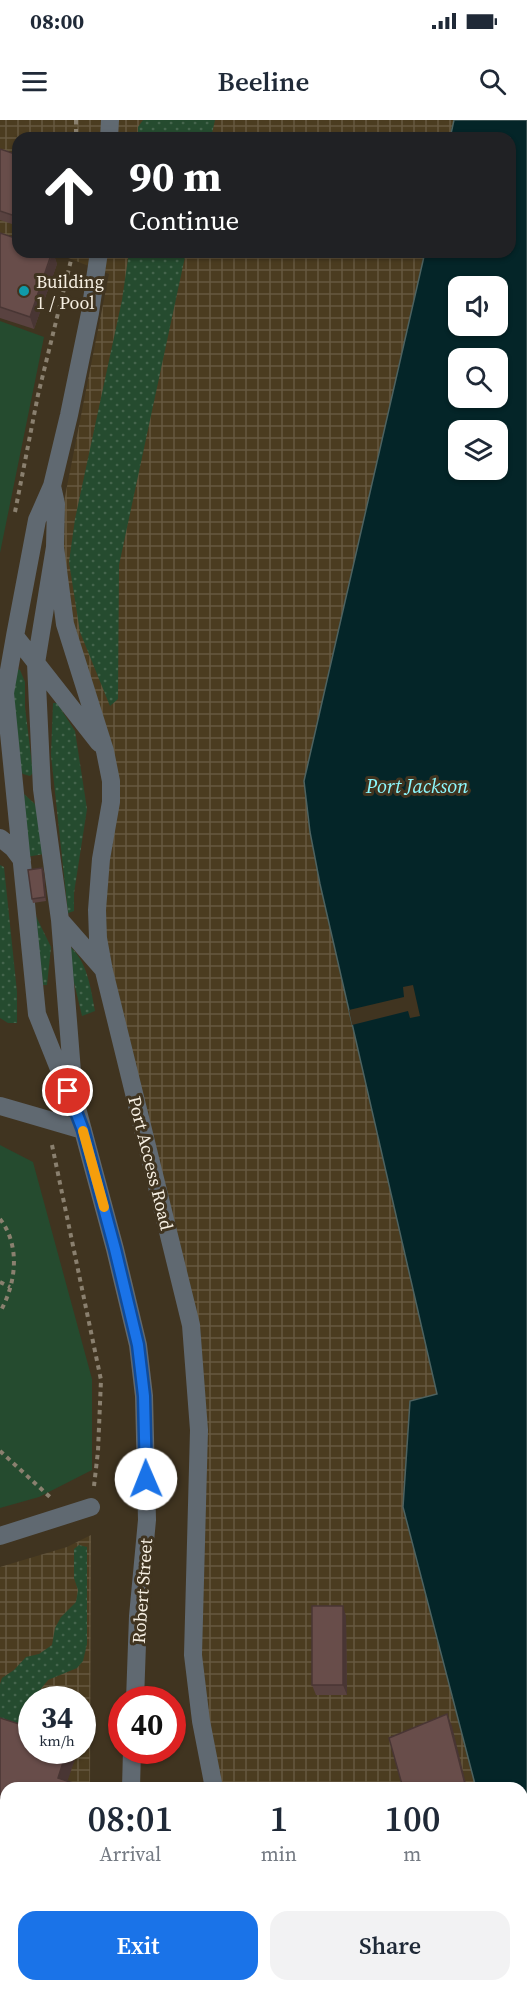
<!DOCTYPE html>
<style>
body{margin:0;font-family:"Source Serif 4",serif;background:#f2f2f3;color:#1f2937;height:100vh;display:flex;flex-direction:column;font-size:22px;white-space:nowrap}
*{box-sizing:border-box;margin:0}
p{font-size:20px;color:#747a83}
.icon{flex:none;width:33px;height:33px;fill:none;stroke:currentColor;stroke-width:2;stroke-linecap:round;stroke-linejoin:round}
.map{position:relative;flex:1;overflow:hidden}
.sheet{position:absolute;left:0px;top:1662px;width:528px;height:210px;display:flex;flex-direction:column;background:#fff;border-radius:18px 18px 0 0;box-shadow:0 2px 4px #0004}
.sheet>*{flex:none}
.banner{position:absolute;left:12px;top:12px;width:504px;height:126px;border-radius:18px;box-shadow:0 2px 4px #0004;background:#202124;color:#fff;overflow:hidden}
.fabs{position:absolute;left:448px;top:156px;display:grid;gap:12px}
.fabs a{display:grid;place-items:center;width:60px;height:60px;border-radius:12px;background:#fff;box-shadow:0 2px 4px #0004;font-size:30px}
.speed{position:absolute;left:18px;top:1566px;display:flex;gap:12px;font-size:30px;font-weight:700;text-align:center}
.speed>*{display:grid;place-content:center;width:78px;height:78px;border-radius:50%;background:#fff;box-shadow:0 2px 4px #0004;line-height:1}
.speed small{font-size:15px;font-weight:400}
.speed .limit{border:9px solid #d22;background:#fff;color:#111}
.pin{position:absolute;display:grid;place-items:center;width:51px;height:51px;color:#fff;margin:-26px;border:3px solid #fff;border-radius:50%;box-shadow:0 2px 6px #0007}
.me{position:absolute;width:66px;margin:-33px;rotate:359deg;stroke-linejoin:round;filter:drop-shadow(0 0 4px #0008)}
.turn{display:flex;align-items:center;gap:21px;height:126px;padding:0 18px;font-size:27px}
.turn .icon{width:78px;height:78px;stroke-width:2.5}
.turn b{display:block;font-size:42px;line-height:51px}
.eta{display:flex;justify-content:space-evenly;align-items:center;height:102px;text-align:center}
.eta b{font-size:36px;font-weight:600;line-height:42px}
.cta{display:flex;gap:12px;margin-top:auto;padding:12px 18px}
.cta a{flex:1;height:69px;border-radius:18px;background:#1a73e8;color:#fff;font-size:24px;font-weight:600;line-height:69px;text-align:center}
.cta a+a{background:#f2f2f3;color:#1f2937}
.status{display:flex;justify-content:space-between;align-items:center;height:42px;padding:0 30px;background:#fff;direction:ltr}
.status svg{height:16px;fill:currentColor}
header{display:flex;justify-content:space-between;align-items:center;height:78px;padding:0 18px;background:#fff;font-size:27px;font-weight:600}
.map>svg:first-child{display:block}
</style>
<div class="status"><b>08:00</b><svg viewBox="0 0 49 12"><path d="M0 12V9h3v3zM5 12V6h3v6zM10 12V3h3v9zM15 12V0h3v12zM26 1h20v11H26zM47 4h2v5h-2z"/></svg></div>
<header><svg class="icon" aria-label="menu" viewBox="0 0 24 24"><path d="M4 6h16M4 12h16M4 18h16"/></svg>Beeline<svg class="icon" aria-label="search" viewBox="0 0 24 24"><circle cx="10" cy="10" r="6"/><path d="M15 15l6 6"/></svg></header>
<div class="map">
<svg width="527" height="1872" viewBox="0 0 527 1872">
<defs>
<pattern id="industrial-grid" width="8" height="8" patternUnits="userSpaceOnUse" patternTransform="scale(1.5)"><rect width="8" height="8" fill="#4b3c20"/><path d="M0 4h8M4 0v8" fill="none" stroke="#665840"/></pattern>
<pattern id="grass-dots" width="8" height="8" patternUnits="userSpaceOnUse" patternTransform="scale(1.5)"><rect width="8" height="8" fill="#254b2f"/><path d="M2 2h.1M6 6h.1" fill="none" stroke="#45654d" stroke-width="1.8" stroke-linecap="round"/></pattern>
</defs>
<rect width="100%" height="100%" fill="#403420"/>
<path fill="url(#industrial-grid)" fill-rule="evenodd" d="M0 0H454L450 18H18V120L0 114Z
M53 132H425L304 661 438 1274 403 1387 476 1668H214L201 1601 191 1205 98 818 111 682 55 427 109 154Z
M91 1415 90 1668H6V1866H48L46 1872H0V1447L67 1427ZM32 1580H82V1630H32Z
M522 1847 527 1872H259L257 1866H522Z"/>
<path fill="url(#grass-dots)" d="M143 0H215L211 18H138V7Z
M129 132H186L119 445 118 579 110 586 80 512 69 442 75 399 122 180Z
M15 548 20 550 25 562V587L33 653 30 656 23 654 19 650 12 581Z
M53 583H57L75 611 87 689 74 773V791L68 793 51 635Z
M24 674 35 684 39 696 44 734 26 737Z
M0 745 4 747 17 872V903H8L0 898Z
M33 790 51 827 47 865H43L41 857Z
M68 825C87 839 91 869 95 891L82 896 71 850Z
M79 1425 87 1427V1524L83 1541 77 1548 48 1560 32 1580C30 1590 23 1606 11 1608 7 1609 4 1607 0 1607V1564L2 1558 14 1550 26 1537 39 1534 52 1525 55 1508 61 1497 76 1482 78 1470 74 1458V1429Z"/>
<path fill="#254b2f" d="M0 201 44 217 0 433Z
M0 1025 33 1042 92 1259V1350L39 1377 0 1388Z"/>
<path fill="#042528" stroke="#4d6260" stroke-width="1.5" fill-rule="evenodd" d="M454 0H527V1867L522 1847V1668H476L403 1387 410 1281 437 1274 320 764 310 712 304 661 425 132H510V18H450ZM459 166H498V206H459ZM459 238H498V278H459ZM459 310H498V350H459Z"/>
<path fill="#403420" d="M413 865 420 896 410 898 408 891 352 905 349 890 404 877 403 867Z"/>
<g fill="none" stroke-linecap="round" stroke-linejoin="round">
<path stroke="#8a806f" stroke-width="4" stroke-dasharray="4.5 4.5" stroke-linecap="butt" d="M76 0V18
M15 392 38 275 73 132
M52 1025 101 1260 98 1331 94 1366
M0 1099C21 1126 16 1164 0 1192
M0 1162 10 1167
M0 1331 50 1377"/>
<path stroke="#606971" stroke-width="18" d="M109 18 110 0
M52 366 56 384 55 427 36 543 42 669 60 800 74 977 115 1129 138 1225 144 1276 147 1400 138 1496 135 1580
M55 427 65 504 105 631 111 661V682L101 739 97 790 98 818 104 851 191 1205 199 1310 193 1535 201 1601 214 1668
M15 516 5 573 37 894 67 969
M99 623 15 516 37 400 52 366 69 295 90 193 99 132
M0 718 13 728 22 740
M60 800 103 849
M0 986 83 1010
M0 1416 91 1387
M131 1668 132 1630
M257 1866 259 1872
M97 1872 98 1866"/>
</g>
<path fill="#594240" d="M0 29 18 35V106L0 100Z
M0 113 53 132 57 144 34 209 0 198Z
M42 748 44 752 46 781 33 783 32 779Z
M346 1496 347 1575H316L312 1565Z
M0 1598 32 1630H74L76 1636 67 1661 6 1668V1697L0 1695Z"/>
<path fill="#493634" d="M53 132 57 144 34 209 30 197Z
M42 748 44 752 46 781 45 777Z
M343 1486 346 1496 347 1575 343 1565Z
M447 1594 452 1606 467 1668H466Z
M67 1630H74L76 1636 65 1668 58 1658Z"/>
<path fill="#684d4a" stroke="#493634" stroke-width="1.5" d="M0 29 18 35V97L0 91Z
M0 113 18 119V132H52L30 197 0 187Z
M42 748 45 777 32 779 28 750Z
M312 1486H343V1565H312Z
M447 1594 466 1668H403L389 1618Z
M0 1598 32 1608V1630H67L58 1658 82 1666 81 1668H6V1684L0 1682Z
M455 1866H517L518 1872H456Z"/>
<g fill="none" stroke-linecap="round" stroke-linejoin="round">
<defs>
<path id="route" d="M68 971 83 1010 115 1129 138 1225 144 1276 146 1359"/>
</defs>
<use href="#route" stroke="#114b97" stroke-width="15"/>
<use href="#route" stroke="#1a73e8" stroke-width="10"/>
<path stroke="#f59e0b" stroke-width="10" d="M83 1011 104 1087"/>
</g>
<circle fill="#0f9aa8" stroke="#403420" stroke-width="2" cx="24" cy="171" r="6"/>
<g text-anchor="middle" dominant-baseline="central" stroke-width="6" stroke-linejoin="round" paint-order="stroke">
<g font-size="18" fill="#f6efe2" stroke="#403420" text-anchor="start">
<text x="36" y="161">Building<tspan x="36" dy="21">1 / Pool</tspan></text>
</g>
<g font-size="18" fill="#f6efe2" stroke="#403420">
<text transform="translate(151 1043) rotate(76)">Port Access Road</text>
<text transform="translate(142 1471) rotate(-86)">Robert Street</text>
</g>
<g font-size="20" font-style="italic" fill="#8cf8fe" stroke="#403420">
<text x="417" y="666">Port Jackson</text>
</g>
</g>
</svg>
<div class="fabs">
<a><svg class="icon" aria-label="sound" viewBox="0 0 24 24"><path d="M4 9h4l5-4v14l-5-4H4zM17 9q2 3 0 6"/></svg></a>
<a><svg class="icon" aria-label="search" viewBox="0 0 24 24"><circle cx="10" cy="10" r="6"/><path d="M15 15l6 6"/></svg></a>
<a><svg class="icon" aria-label="layers" viewBox="0 0 24 24"><path d="M12 4l9 5-9 5-9-5zM3 14l9 5 9-5"/></svg></a>
</div>
<div class="speed"><div>34<small>km/h</small></div><div class="limit">40</div></div>
<div class="pin" style="left:68px;top:971px;background:#d93025"><svg class="icon" aria-label="arrive" viewBox="0 0 24 24"><path d="M6 21V4h12l-3 4 3 4H6"/></svg></div>
<svg class="me" style="left:146px;top:1359px" viewBox="-20 -20 40 40"><circle r="19" fill="#fff"/><path d="M0-13L10 11 0 6-10 11z" fill="#1a73e8"/></svg>
<div class="banner">
<div class="turn"><svg class="icon" aria-label="ahead" viewBox="0 0 24 24"><path d="M12 20V5M6 11l6-6 6 6"/></svg><div><b>90 m</b>Continue</div></div>
</div>
<section class="sheet">
<div class="eta">
<div><b>08:01</b><p>Arrival</p></div>
<div><b>1</b><p>min</p></div>
<div><b>100</b><p>m</p></div>
</div>
<div class="cta"><a>Exit</a><a>Share</a></div>
</section>
</div>
